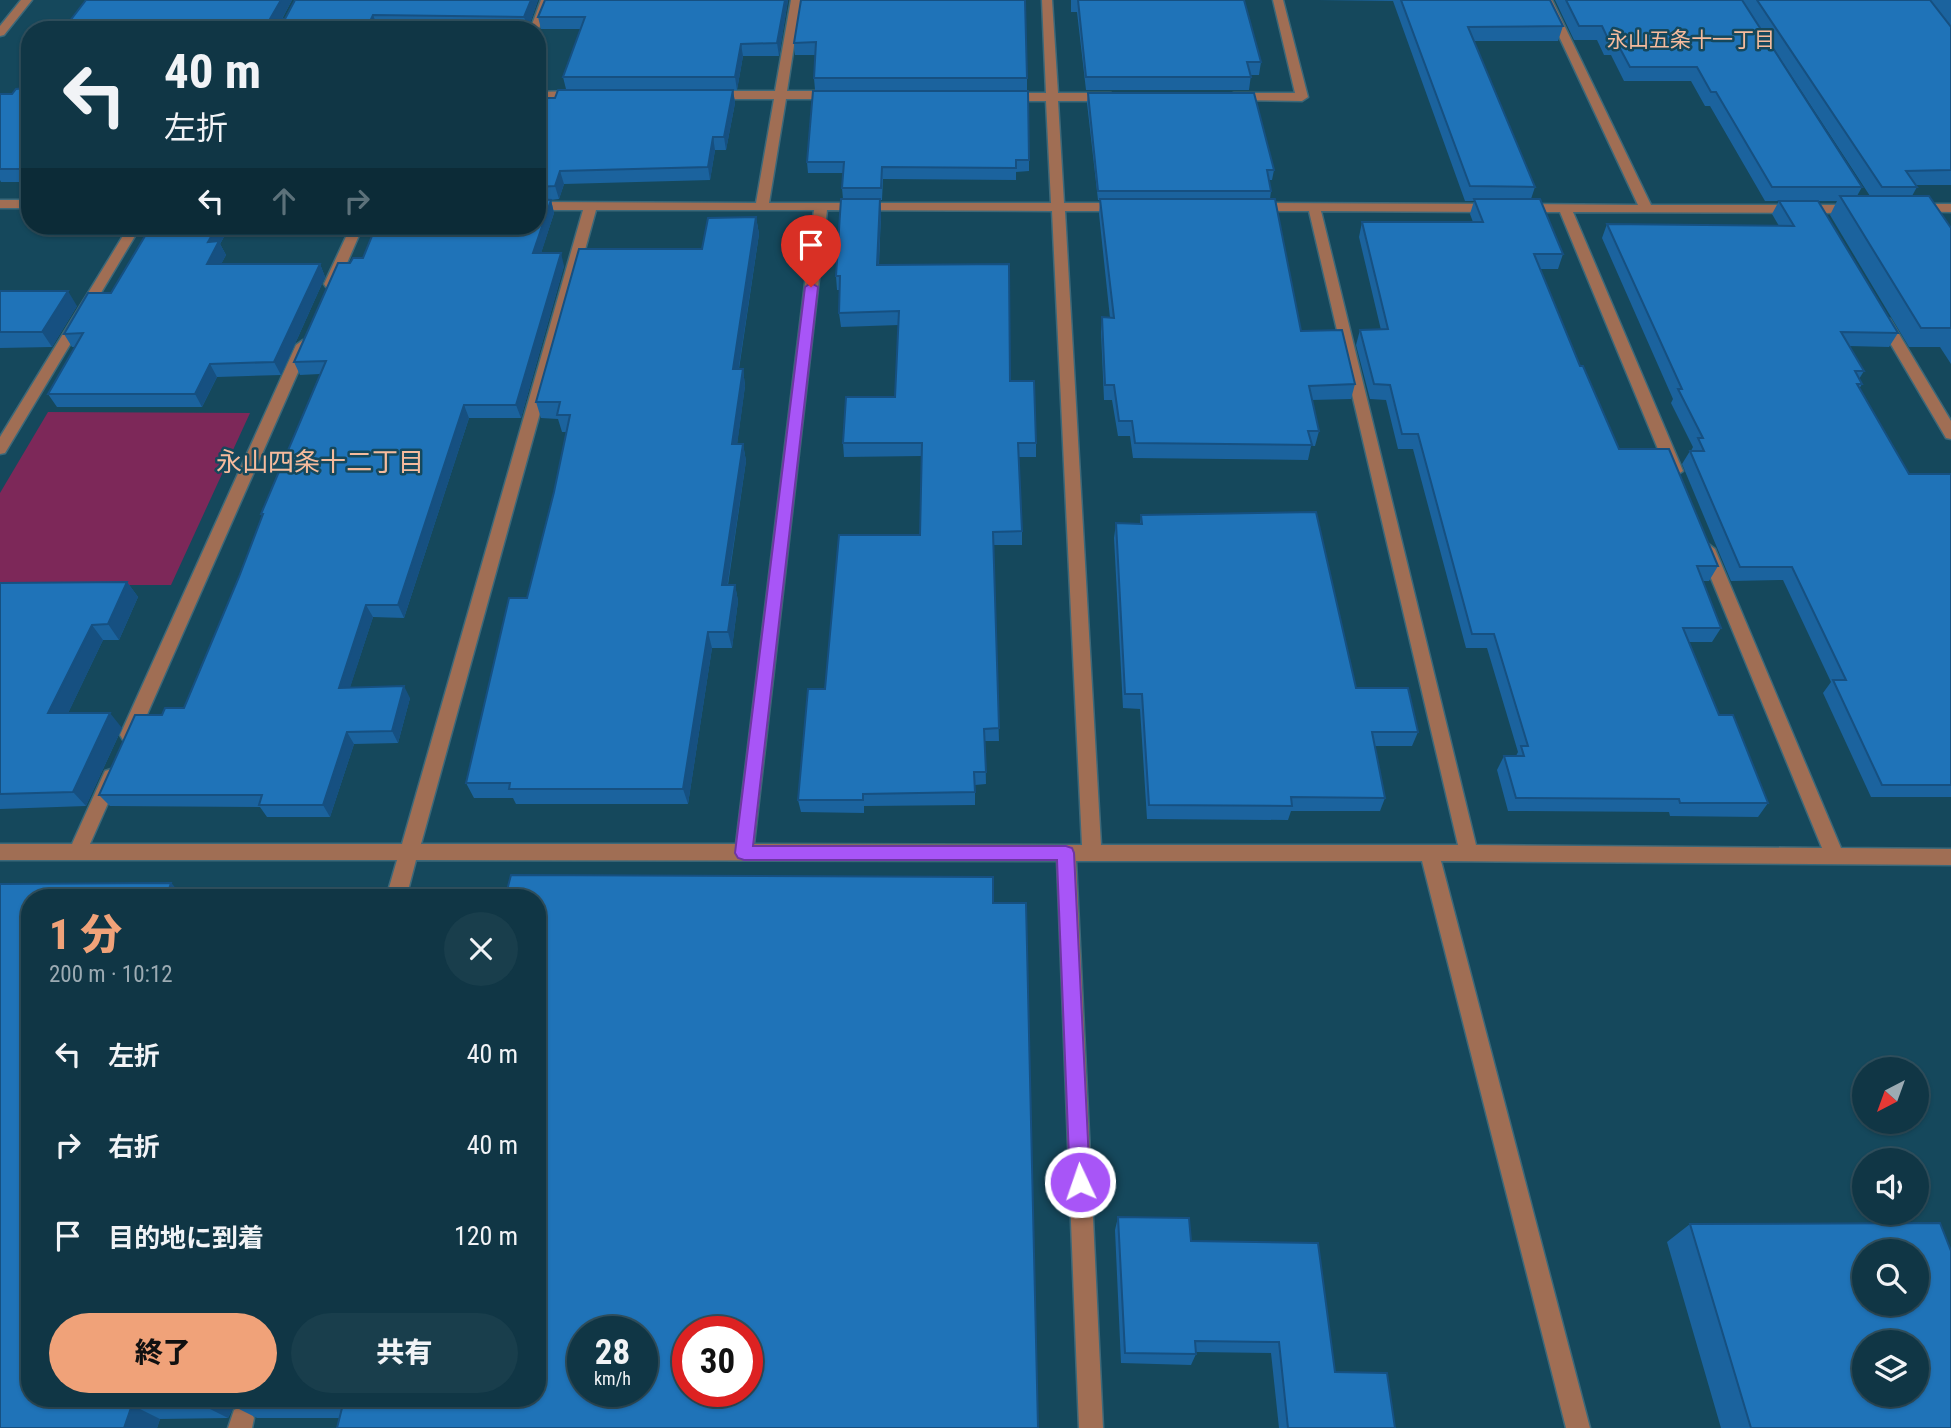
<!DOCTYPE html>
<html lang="ja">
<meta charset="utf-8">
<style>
body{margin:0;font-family:"Roboto Condensed","Noto Sans JP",sans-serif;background:#193e4c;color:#f1f3f6;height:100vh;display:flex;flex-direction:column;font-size:26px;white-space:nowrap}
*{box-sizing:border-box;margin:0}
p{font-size:23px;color:#9cabb3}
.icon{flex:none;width:38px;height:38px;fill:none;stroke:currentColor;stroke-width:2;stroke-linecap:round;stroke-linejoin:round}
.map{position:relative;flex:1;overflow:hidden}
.panel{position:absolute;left:21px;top:889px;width:525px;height:518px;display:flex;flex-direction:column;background:#103645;border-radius:28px;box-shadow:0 2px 5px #0004,0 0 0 2px #30505e}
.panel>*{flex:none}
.banner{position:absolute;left:21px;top:21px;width:525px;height:214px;border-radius:28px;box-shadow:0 2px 5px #0004,0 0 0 2px #30505e;background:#103645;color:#f1f3f6;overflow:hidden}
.needle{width:46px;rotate:221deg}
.tools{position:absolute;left:1852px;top:1057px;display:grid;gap:14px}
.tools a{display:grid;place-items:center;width:77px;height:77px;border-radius:50%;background:#103645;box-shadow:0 2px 5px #0004,0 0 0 2px #30505e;font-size:35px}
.speed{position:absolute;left:567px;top:1316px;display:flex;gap:14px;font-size:35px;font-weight:700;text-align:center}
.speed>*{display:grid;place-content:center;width:91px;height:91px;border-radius:50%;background:#103645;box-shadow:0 2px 5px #0004,0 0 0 2px #30505e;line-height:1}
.speed small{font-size:18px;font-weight:400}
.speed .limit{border:10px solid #d22;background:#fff;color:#111}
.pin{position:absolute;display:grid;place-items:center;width:60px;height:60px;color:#fff;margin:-72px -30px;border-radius:50% 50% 50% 0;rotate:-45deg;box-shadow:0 0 7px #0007}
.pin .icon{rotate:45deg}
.me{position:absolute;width:77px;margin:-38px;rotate:357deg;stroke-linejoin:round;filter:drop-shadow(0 0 5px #0008)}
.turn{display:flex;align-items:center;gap:24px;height:147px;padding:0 28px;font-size:32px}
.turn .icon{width:91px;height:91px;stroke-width:2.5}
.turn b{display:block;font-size:49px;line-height:60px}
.lanes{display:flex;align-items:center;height:66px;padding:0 28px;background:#0003;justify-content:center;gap:35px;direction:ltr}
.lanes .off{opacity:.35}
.round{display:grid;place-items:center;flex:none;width:74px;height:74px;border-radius:37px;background:#193e4c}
.overview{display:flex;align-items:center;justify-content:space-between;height:119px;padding:0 28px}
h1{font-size:42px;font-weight:800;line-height:52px;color:#f0a279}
.button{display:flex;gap:14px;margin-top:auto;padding:14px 28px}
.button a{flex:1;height:80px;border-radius:42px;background:#f0a279;color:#111;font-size:28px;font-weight:800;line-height:80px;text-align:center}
.button a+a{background:#193e4c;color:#f1f3f6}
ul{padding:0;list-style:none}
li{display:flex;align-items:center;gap:21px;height:91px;padding:0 28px}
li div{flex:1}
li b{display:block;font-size:26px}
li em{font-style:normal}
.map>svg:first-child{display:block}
</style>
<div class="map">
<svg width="1951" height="1428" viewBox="0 0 1951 1428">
<rect width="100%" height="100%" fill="#15485c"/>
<path fill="#7d2859" d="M48 412 250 413 171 585H0V493Z"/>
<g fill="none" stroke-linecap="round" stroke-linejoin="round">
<defs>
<path id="minor" d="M541 0H551L537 33V30H530Z
M791 0H801L787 91H835L841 95 835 99H786L769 203H1051L1046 101H1006L1000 97 1006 93H1046L1042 0H1052L1058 93H1111L1117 97 1111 101H1058L1064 203H1122L1128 207 1122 211H1065L1101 845H1458L1309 211H1255L1249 207 1255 203 1493 204 1499 208 1493 212 1321 211 1476 845 1822 848 1699 549 1707 543 1715 549 1841 848 1951 849V865L1441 861 1590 1428H1566L1422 861H1076L1103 1428H1079L1057 861 416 860 406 898H386L397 860H0V844H72L105 771 111 769 117 771 120 776 90 844H402L583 210H537V202L756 203 774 99H712L706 95 712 91H775ZM596 210H814L736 844H421ZM827 210 1052 211 1082 845 754 844Z
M1273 0H1283L1308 97 1302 101 1230 100V94L1234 93H1295Z
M1542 0H1552L1651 205H1857L1863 209 1857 213 1573 212 1683 471 1675 476 1667 471 1560 212H1521L1515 208 1521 204 1638 205Z
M537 92 579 91 585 95 579 99 537 100Z
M0 200H30V208H0Z
M1913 204H1951V212L1908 211V205Z
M129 226H141L5 453 0 454V437Z
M351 226H363L338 284 336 287H326L324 284Z
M1883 315 1890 319 1951 421V439L1946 438 1876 319Z
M303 340 310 345 138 735 135 740H123L120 735 296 345Z
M242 1406 250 1410 254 1418 252 1428H228L234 1410Z"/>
<path id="tertiary" d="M21 0H32L4 35 0 36V26Z"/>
</defs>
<use href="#minor" stroke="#3c6879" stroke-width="3"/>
<use href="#tertiary" stroke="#3c6879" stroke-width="3"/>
<use href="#minor" fill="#a06e54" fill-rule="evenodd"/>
<use href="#tertiary" fill="#a06e54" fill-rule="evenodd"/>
</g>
<path fill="#1b639e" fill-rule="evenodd" d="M86 0H292L282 19H285L295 0H538L528 29 378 28 377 30H63Z
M545 0H788L779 56H743L737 90H733L735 103 726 150H715L710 180 564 184 559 199 551 200 554 213 541 253 564 266 521 418H469L404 618 373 617 350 687 410 698 398 743 354 744 330 817H267L260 807 110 806 99 795 162 715 184 708 239 577 262 516 261 514 320 374 300 375 294 362 350 263 363 258 537 226V102H546L555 98 566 89 563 77 581 29H541L538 17Z
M801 0 1027 78V90H815L814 78 815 55H795L794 43Z
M1071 0H1244L1261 62 1259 75H1251L1249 90H1086L1077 12H1071Z
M1318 0H1550L1563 26 1558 41H1474L1535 187 1531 199 1563 254 1558 269H1540L1580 366 1619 449 1718 566 1709 581H1702L1721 628 1712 642H1689L1719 715 1768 803 1758 817 1670 816 1669 812 1508 811 1497 770 1504 756H1516L1518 752 1487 648H1466L1413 449H1398L1386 400 1370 399 1356 345 1360 330H1381L1359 237 1362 222H1473L1470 214 1474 201H1465L1393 1Z
M1555 0H1951V185H1916L1917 187 1912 196 1951 228V364L1940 347H1909L1830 215 1837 201H1818L1898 333 1889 347 1849 346 1864 371 1859 379 1862 384 1859 389 1909 474H1951V797H1871L1823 693 1831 682 1783 580 1731 581 1682 464 1690 451H1691L1693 447 1671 403 1673 399 1602 238 1607 224 1779 226 1772 214 1779 201H1765L1710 106H1705L1691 81H1624L1611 55H1604L1597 40H1574ZM1751 14 1870 196H1857L1862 187Z
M30 72V182H1L0 180V94H12L25 88Z
M1088 93 1274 170 1272 180H1269L1271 191 1270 199 1301 331 1355 384 1351 399 1312 400 1319 431 1315 446H1311L1308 460 1133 458 1130 436H1118L1112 400H1104L1101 332 1102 317 1110 318 1099 214 1100 200H1098L1087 103Z
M1029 160V171L1016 172V180L883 179 882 200H880L881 213 879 265 1010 381 1036 443V457H1019L1022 531V545H993L999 741H985L986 784 975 785V805L864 806V813L801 812 798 800 825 689 920 535 922 456 844 457 843 443 895 397 899 325 841 327 839 313 840 290H837L836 276 843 199 842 188 843 173H808L807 162Z
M756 217 759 234 739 369H743L745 386 737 444H743L746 461 728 585H735L738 601 732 648H712L688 804H516L513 798H474L466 783 527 598 554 492 566 432H562L558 419 541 418 536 402 702 249Z
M151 226H230L220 244 226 255 221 264H320L325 277 281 375 217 377 202 407H57L48 394 75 347H72L64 334 111 293Z
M0 291 77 306 52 347 0 348Z
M1141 515 1356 688 1418 732 1412 746H1375L1385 798 1380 811H1291L1288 820 1147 819 1140 709 1123 708 1114 538 1116 523 1140 524Z
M127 582 138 597 119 640H103L68 713 122 728 86 806 0 809V583Z
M511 875 993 877V903H1026L1038 1428H337L340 1418H257L235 1407 233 1408 228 1418 160 1419 157 1428H0V884L171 883 184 898H30V1398H537V898H505ZM583 1332H642V1391H583ZM688 1332H747V1391H688Z
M1118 1217 1191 1241 1335 1372 1395 1428H1279L1271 1353 1196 1352V1354L1191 1365 1121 1363 1115 1230Z
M1690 1224 1951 1428H1721L1667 1242Z"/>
<path fill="#165081" d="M281 0H292L276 30 270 19Z
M531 0H538L528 29 524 17Z
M785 0H788L779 56 777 43Z
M373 15 378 28 377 30H366Z
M741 44 743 56 737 90 735 77Z
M733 90 735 103 726 150 724 137Z
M713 137 715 150 710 180 708 167Z
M560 171 564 184 559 199 555 186Z
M880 199 881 213 878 279 877 265Z
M551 200 554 213 537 266 533 253Z
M756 217 759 234 736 386 733 369Z
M217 226H230L220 244 226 255 214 278 207 264 208 242Z
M561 253 564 266 521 418 516 405Z
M320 264 325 277 281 375 274 362Z
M68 291 77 306 52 347 42 332Z
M210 364 217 377 202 407 195 394Z
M743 369 745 386 735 461 732 444Z
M464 405 469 418 404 618 398 605Z
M743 444 746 461 725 601 722 585Z
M127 582 138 597 119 640 108 624Z
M735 585 738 601 732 648 728 632Z
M366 605 373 617 346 700 339 688Z
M92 625 103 640 61 728 48 713Z
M708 632 712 648 688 804 683 789Z
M404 686 410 698 398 743 392 731Z
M110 713 122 728 86 806 73 792Z
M347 732 354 744 330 817 323 805Z
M171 883 184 898H166Z
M205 1398H233L231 1405 235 1407 233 1408 228 1418 202 1405Z
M132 1405 160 1419 157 1428H124Z"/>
<path fill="#1f73b8" stroke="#165081" stroke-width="2" fill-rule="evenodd" d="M86 0H281L270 19H285L295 0H531L524 17 373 15 366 30H63Z
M545 0H785L777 43 741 44 735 77H563L585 17H538Z
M801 0H1025L1027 78H814L816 42 794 43Z
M1078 0H1244L1261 62H1247L1251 77H1086Z
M1401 0H1550L1563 26 1468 27 1535 187 1470 186Z
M1566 0H1742L1862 187H1772L1716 92H1711L1697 67H1630L1616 41H1609L1602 26H1579Z
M1757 0H1930L1951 27V170L1906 171 1917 187H1882Z
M30 72V169H0V94H12L16 89 25 88V77Z
M558 90H733L724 137H713L708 167 560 171 555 186 537 187V102H546L547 98H555Z
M813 91H1028L1029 160H1016V168L882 167 881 188H842L844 162H807Z
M1088 93H1254L1274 170H1267L1271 191H1098Z
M1840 196H1929L1951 228V328H1921Z
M537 199 551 200 533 253H561L516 405H464L398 605H366L339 688 404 686 392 731 347 732 323 805H259L262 795H99L135 715H162L165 708H184L239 577 263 514H261L326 361 294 362 338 263H350L353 258H363L376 226H537Z
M841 199H880L877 265 1009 264 1010 381H1034L1036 443H1018L1022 531 993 532 999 728 984 729 986 772H974L975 792 863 794V800H798L808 689H825L839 535H920L922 443H843L846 397H895L899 311 839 313 840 276H836Z
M1100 199H1275L1301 331 1342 330 1355 384 1309 386 1319 431H1308L1312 445 1135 443 1132 421H1119L1114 385H1105L1102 317 1114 318Z
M1474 199H1540L1563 254H1534L1580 366H1583L1619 449H1669L1718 566H1697L1721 628H1683L1719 715H1733L1768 803H1680L1679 799 1516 798 1504 756H1524L1521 746H1528L1494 634H1472L1418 434H1402L1390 385 1374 384 1360 330 1388 329 1362 222H1483Z
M1779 201H1818L1898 333 1841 332 1864 371H1855L1862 384H1857L1909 474H1951V785H1882L1833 680H1846L1792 567H1740L1690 451H1704L1698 438H1703L1678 389H1682L1607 224 1794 226Z
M756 217 733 369H743L732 444H743L722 585H735L728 632H708L683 789H509L510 783H466L509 598H527L554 492 570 415H557L560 402H536L579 249H702L708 218Z
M151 226H217L208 242 219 241 207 264H320L274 362 210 364 195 394H48L83 333 64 334 88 293H111Z
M0 291H68L42 332H0Z
M1316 512 1356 688H1408L1418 732H1372L1385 798 1291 797 1292 806 1149 805 1142 694H1125L1116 523 1142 524 1141 515Z
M127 582 108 624 92 625 48 713H110L73 792 0 794V583Z
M511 875 993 877V903H1026L1038 1428H337L343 1404 231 1405 228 1398H537V898H505ZM583 1332H642V1391H583ZM688 1332H747V1391H688Z
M171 883 166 898H30V1398H205L202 1405H132L124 1428H0V884Z
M1118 1217 1189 1218 1191 1241 1318 1243 1335 1372 1387 1373 1395 1428H1288L1279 1342 1195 1341 1196 1354 1125 1353Z
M1940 1223 1951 1251V1428H1751L1690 1224ZM1864 1251H1916V1304H1864ZM1864 1342H1916V1395H1864Z"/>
<path fill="#a855f7" stroke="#6d37a1" stroke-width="2" d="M811 283 818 287 753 846H1066L1072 848 1074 853 1090 1182 1087 1189 1080 1191 1073 1189 1070 1182 1057 860H744L738 858 735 853 805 287Z"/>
<g text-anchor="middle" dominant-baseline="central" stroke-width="5" stroke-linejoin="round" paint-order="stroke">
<g font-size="21" fill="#f6bb9d" stroke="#15485c">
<text x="1691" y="40">永山五条十一丁目</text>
</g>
<g font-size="26" fill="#f6bb9d" stroke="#15485c">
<text x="320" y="462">永山四条十二丁目</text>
</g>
</g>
</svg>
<div class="tools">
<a><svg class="needle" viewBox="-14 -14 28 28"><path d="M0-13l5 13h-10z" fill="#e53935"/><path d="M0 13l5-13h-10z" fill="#9cabb3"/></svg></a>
<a><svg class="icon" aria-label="sound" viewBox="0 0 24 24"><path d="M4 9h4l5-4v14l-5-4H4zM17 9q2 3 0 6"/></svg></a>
<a><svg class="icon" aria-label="search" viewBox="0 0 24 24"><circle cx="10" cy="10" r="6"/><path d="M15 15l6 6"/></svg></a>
<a><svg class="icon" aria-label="layers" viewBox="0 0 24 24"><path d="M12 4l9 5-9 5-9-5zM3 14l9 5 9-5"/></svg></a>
</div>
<div class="speed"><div>28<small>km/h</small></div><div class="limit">30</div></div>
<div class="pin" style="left:811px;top:287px;background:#d93025"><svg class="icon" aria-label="arrive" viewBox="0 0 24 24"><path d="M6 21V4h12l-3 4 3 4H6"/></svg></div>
<svg class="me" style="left:1080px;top:1182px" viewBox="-20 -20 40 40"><circle r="17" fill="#a855f7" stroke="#fff" stroke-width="3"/><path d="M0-11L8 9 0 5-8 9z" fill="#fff"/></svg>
<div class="banner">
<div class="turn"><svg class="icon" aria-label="left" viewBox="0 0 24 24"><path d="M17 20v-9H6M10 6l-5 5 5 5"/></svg><div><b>40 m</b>左折</div></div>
<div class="lanes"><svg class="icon" aria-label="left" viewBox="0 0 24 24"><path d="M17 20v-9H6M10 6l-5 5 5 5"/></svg><svg class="icon off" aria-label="ahead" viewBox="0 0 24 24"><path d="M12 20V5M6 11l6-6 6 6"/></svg><svg class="icon off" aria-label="right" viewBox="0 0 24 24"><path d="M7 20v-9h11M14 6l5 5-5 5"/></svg></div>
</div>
<section class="panel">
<div class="overview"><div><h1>1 分</h1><p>200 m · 10:12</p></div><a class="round"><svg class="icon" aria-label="close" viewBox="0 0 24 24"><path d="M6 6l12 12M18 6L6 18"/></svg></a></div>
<ul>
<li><svg class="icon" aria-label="left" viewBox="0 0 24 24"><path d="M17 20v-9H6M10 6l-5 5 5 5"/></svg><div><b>左折</b></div><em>40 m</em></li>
<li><svg class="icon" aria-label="right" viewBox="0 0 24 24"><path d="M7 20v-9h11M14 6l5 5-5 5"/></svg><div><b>右折</b></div><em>40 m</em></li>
<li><svg class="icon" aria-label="arrive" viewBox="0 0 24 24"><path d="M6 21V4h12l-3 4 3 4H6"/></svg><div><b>目的地に到着</b></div><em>120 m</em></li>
</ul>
<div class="button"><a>終了</a><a>共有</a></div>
</section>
</div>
